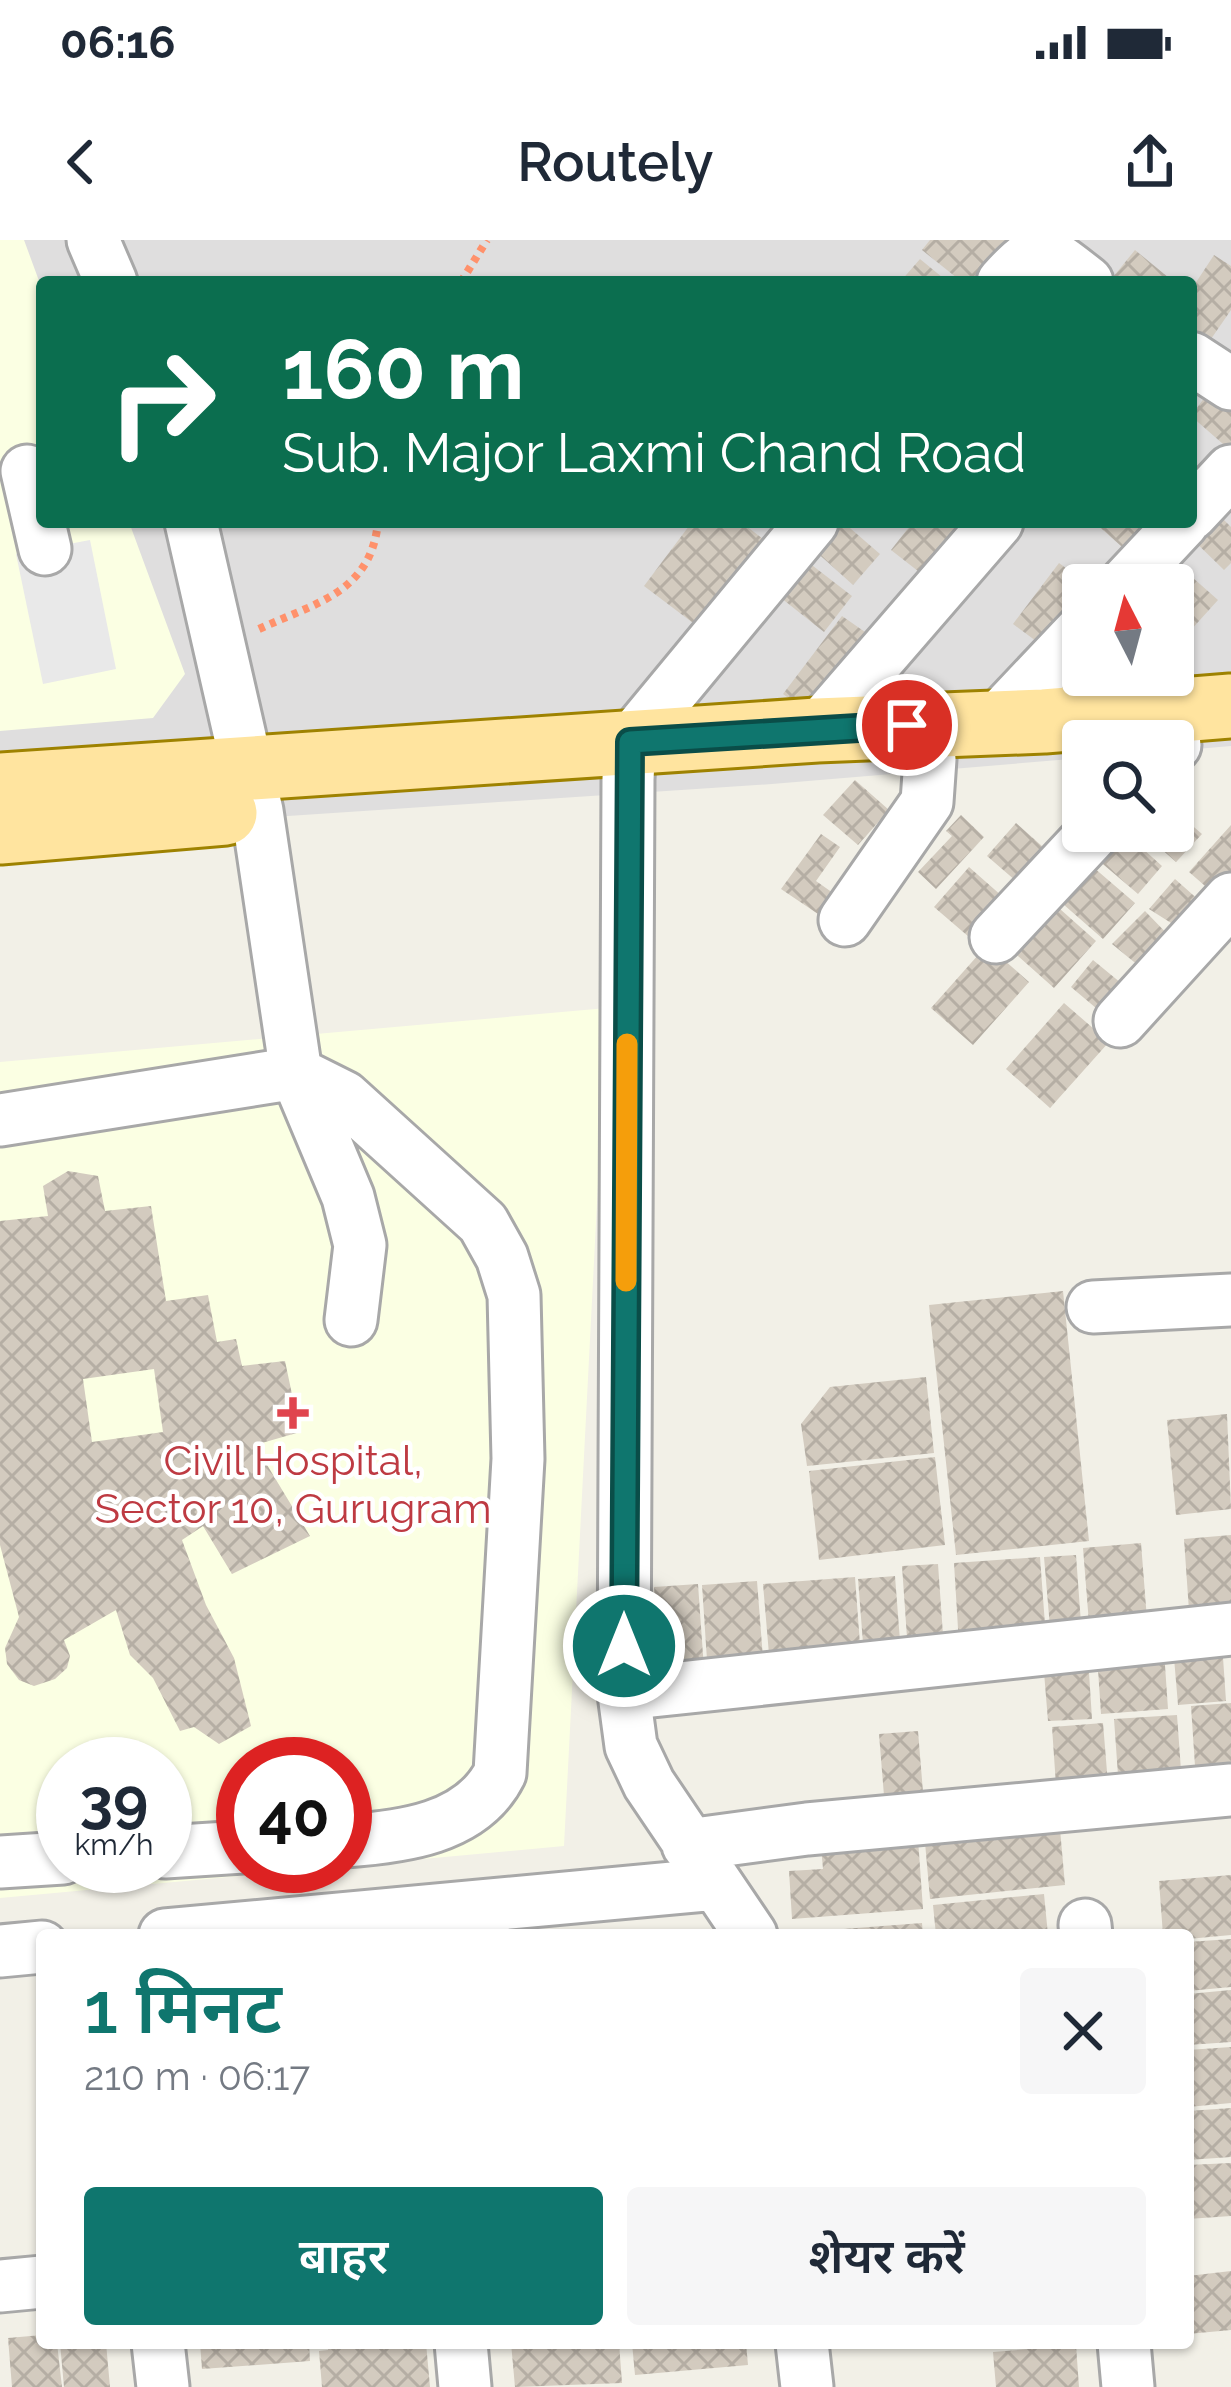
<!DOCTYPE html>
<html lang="hi">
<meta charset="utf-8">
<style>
body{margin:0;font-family:Raleway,"Noto Sans Devanagari",sans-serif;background:#f6f6f7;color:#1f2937;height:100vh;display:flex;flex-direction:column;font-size:45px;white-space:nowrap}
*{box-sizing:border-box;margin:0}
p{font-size:39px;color:#747a83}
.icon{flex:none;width:66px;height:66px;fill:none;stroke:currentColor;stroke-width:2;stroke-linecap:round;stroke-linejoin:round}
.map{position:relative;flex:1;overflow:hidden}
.sheet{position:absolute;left:36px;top:1689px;width:1158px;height:420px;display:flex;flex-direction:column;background:#fff;border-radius:12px;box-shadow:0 3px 9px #0004}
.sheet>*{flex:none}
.guide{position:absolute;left:36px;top:36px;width:1161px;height:252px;border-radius:12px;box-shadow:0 3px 9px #0004;background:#0b6e4f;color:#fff;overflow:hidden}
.needle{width:78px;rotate:354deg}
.tools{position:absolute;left:1062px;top:324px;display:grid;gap:24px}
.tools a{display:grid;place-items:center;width:132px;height:132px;border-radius:12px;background:#fff;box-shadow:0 3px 9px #0004;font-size:60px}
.speed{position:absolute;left:36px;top:1497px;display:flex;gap:24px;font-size:60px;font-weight:700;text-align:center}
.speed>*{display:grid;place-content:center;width:156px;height:156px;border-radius:50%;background:#fff;box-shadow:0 3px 9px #0004;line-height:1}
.speed small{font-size:30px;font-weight:400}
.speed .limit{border:18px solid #d22;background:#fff;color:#111}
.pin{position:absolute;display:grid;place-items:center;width:102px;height:102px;color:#fff;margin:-51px;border:6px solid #fff;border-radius:50%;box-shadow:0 3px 12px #0007}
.me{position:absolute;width:132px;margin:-66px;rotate:0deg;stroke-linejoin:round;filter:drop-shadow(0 0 9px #0008)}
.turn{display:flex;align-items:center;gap:42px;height:252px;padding:0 48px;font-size:54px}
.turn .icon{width:156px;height:156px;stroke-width:2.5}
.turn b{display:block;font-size:84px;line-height:102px}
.round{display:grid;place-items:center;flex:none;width:126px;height:126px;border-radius:12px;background:#f6f6f7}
.overview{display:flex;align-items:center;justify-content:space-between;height:204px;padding:0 48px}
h1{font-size:72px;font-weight:600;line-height:90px;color:#0f766e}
.primary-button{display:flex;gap:24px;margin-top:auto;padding:24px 48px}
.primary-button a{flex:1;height:138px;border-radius:12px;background:#0f766e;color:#fff;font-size:48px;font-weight:600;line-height:138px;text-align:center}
.primary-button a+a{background:#f6f6f7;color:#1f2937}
.status{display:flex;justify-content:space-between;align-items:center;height:84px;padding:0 60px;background:#fff;direction:ltr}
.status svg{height:33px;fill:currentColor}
header{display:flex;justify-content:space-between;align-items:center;height:156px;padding:0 48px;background:#fff;font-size:54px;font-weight:600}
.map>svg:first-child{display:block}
</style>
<div class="status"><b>06:16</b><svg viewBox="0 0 49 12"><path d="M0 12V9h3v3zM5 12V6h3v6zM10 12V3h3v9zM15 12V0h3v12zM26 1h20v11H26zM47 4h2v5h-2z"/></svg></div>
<header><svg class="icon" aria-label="back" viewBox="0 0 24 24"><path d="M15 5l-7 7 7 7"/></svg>Routely<svg class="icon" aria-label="share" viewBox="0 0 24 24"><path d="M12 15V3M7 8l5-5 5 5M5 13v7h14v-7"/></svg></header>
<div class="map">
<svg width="1231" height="2147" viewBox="0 0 1231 2147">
<defs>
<pattern id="building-cross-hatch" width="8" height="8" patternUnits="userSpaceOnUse" patternTransform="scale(3)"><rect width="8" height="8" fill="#d3cbbf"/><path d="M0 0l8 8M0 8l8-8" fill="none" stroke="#b5aea4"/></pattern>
</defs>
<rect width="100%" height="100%" fill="#f2f0e7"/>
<path fill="#dfdede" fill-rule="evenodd" d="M0 0H1231V506L1173 511V501H1083V518L772 544 0 595ZM42 42H1191V282H42ZM1083 345H1173V435H1083Z"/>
<path fill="#fbffe3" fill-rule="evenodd" d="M0 0H24L42 49V282H129L185 434 153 478 0 491Z
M607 768 564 1606 0 1658V822ZM63 1524H165V1626H63ZM243 1524H345V1626H243Z"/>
<path fill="#e9e9e9" d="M90 300 116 429 43 444 16 314Z"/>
<path fill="url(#building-cross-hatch)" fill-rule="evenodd" d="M930 0H1027L992 42H962L922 10Z
M1135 10 1174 42H1109Z
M1214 15 1231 26V70L1211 99 1191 86V50Z
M920 19 948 42H900Z
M1213 146 1231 162V211L1191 176Z
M1212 268 1231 287V323L1224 330 1186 293Z
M692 282H741L767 302 701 389 644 346Z
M837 282H843L880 314 853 345 813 309Z
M913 282H969L932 342 891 310Z
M1094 282H1154L1139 322Z
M804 319 852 356 824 392 776 354Z
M1175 322 1218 360 1190 391 1173 376V345H1155Z
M1059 323 1089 345H1083V378L1055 415 1013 384Z
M842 376 878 401 817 479 783 454Z
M1083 420V435H1142L1114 465 1074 430Z
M855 540 889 570 858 605 823 575Z
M1173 569 1202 594 1176 622 1141 591H1173Z
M961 575 984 597 936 649 918 632 952 596 946 591Z
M1016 583 1052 615 1023 647 987 616Z
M1231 585V631L1212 652 1189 632Z
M1123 591 1162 626 1138 654 1097 619Z
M821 594 840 607 816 641 833 653 818 674 781 649Z
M1086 621 1135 663 1103 699 1055 657Z
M969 627 1011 664 976 703 934 667Z
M1175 639 1210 670 1190 695 1149 669Z
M1051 661 1096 701 1054 748 1009 708Z
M1145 671 1175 702 1150 735 1112 704Z
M987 705 1029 742 973 805 931 768Z
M1093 720 1138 757 1109 779 1071 747Z
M1064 763 1109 802 1050 868 1006 829Z
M68 931 98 936 105 971 151 966 166 1061 208 1055 217 1102 236 1099 242 1126 285 1121 300 1192 255 1205 310 1296 232 1334 203 1286 182 1300 206 1365 234 1418 251 1486 219 1504 194 1487 180 1491 153 1438 130 1415 116 1370 64 1400 70 1416 67 1428 55 1439 34 1446 19 1440 7 1424 5 1408 19 1377 0 1305V981L48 976 43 946ZM154 1129 163 1192 92 1202 83 1139Z
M1063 1051 1089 1301 956 1315 929 1065Z
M926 1137 934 1213 807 1226 801 1184 830 1147Z
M1227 1174 1231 1269 1176 1275 1167 1180Z
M935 1217 945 1305 819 1320 809 1231Z
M1231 1295V1382L1190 1385 1184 1299Z
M1141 1303 1148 1392 1090 1396 1083 1308Z
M1076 1315 1082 1397 1051 1399 1044 1317Z
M1040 1317 1046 1398 959 1405 954 1323Z
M938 1324 944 1409 908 1412 902 1326Z
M895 1336 901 1414 864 1416 858 1339Z
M855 1337 861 1418 770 1426 763 1344Z
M757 1341 764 1431 708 1435 702 1345Z
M698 1344 704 1429 660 1432 654 1347Z
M1222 1403 1226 1461 1178 1465 1173 1406Z
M1164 1411 1168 1469 1101 1474 1097 1415Z
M1088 1417 1092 1479 1048 1481 1043 1420Z
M1231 1463V1539L1196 1541 1191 1466Z
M1177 1475 1182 1544 1119 1549 1114 1479Z
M1103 1483 1109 1556 1057 1560 1052 1487Z
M918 1491 924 1564 885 1568 879 1494Z
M1059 1578 1065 1645 930 1659 924 1591Z
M918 1599 923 1669 792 1679 789 1631 823 1629 821 1607Z
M1231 1635V1695L1188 1699V1695H1163L1159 1641Z
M1044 1654 1048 1695H936L933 1665Z
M922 1683 923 1695H804V1692Z
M1231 1699V1747L1188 1751V1702Z
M1231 1750V1802L1188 1805V1754Z
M1231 1807V1863L1188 1867V1810Z
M1231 1868V1917L1188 1920V1871Z
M1231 1923V1976L1188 1979V1925Z
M1231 2031V2090L1188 2094V2036Z
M42 2095V2103H57L62 2147H12L8 2098Z
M60 2103H106L110 2147H64Z
M200 2103H309L310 2121 202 2129Z
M328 2103H426L430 2147H322L319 2111 328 2110Z
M511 2103H619L622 2143 515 2147Z
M632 2103H746L748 2125 635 2135Z
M1076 2105 1079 2147H996L993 2112Z"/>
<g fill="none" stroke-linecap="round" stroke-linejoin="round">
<defs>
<path id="minor" d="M93 0 111 42
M1003 42C1041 0 1044 9 1087 42
M1191 118 1231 144
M27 231 45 309
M1191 274 1231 231
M1124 345 1183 282
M996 481 1083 389
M817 490 997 282
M1173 507 1175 505
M845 680 927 562 930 519
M996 697 1095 591
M1120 781 1231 659
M296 833 344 857 483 983 502 1017 514 1055 518 1219 500 1533C472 1589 401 1597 345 1601
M296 833 348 957 360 1005 351 1080
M0 880 296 833 257 571 191 282
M1093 1067 1231 1060
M624 1454 1231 1389
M688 1605 807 1589 1231 1550
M165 1612 243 1607
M0 1622 63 1618
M1085 1685 1086 1695
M165 1695 716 1644
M751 1695 649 1544 631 1506 624 1454 628 539 630 502 812 282
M0 1711 42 1707
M0 2046 42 2042
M158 2103 163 2147
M461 2103 465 2147
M802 2103 807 2147
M1124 2103 1128 2147"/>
<path id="major" d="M0 545 817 490 1044 481 1231 466
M0 592 225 573"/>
</defs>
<use href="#minor" stroke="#a8a8a8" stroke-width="57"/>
<use href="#major" stroke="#9e8200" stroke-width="69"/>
<path stroke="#ff916b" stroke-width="8" stroke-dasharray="6 6" stroke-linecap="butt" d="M461 42 487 0
M259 389C315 363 371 353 378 282"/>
<use href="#minor" stroke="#fff" stroke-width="51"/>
<use href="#major" stroke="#ffe49f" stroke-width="63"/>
</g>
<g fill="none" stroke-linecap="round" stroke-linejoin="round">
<defs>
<path id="route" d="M624 1406 630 502 907 485"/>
</defs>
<use href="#route" stroke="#0a4d48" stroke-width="30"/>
<use href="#route" stroke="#0f766e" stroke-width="21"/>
<path stroke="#f59e0b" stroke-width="21" d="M626 1041 627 804"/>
</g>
<path fill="#e0444e" stroke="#fff" stroke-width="4.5" d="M287 1155h12v12h12v12h-12v12h-12v-12h-12v-12h12z"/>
<g text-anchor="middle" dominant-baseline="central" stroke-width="9" stroke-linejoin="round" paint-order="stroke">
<g font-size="42" fill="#be3a42" stroke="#fff">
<text x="293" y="1220">Civil Hospital,<tspan x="293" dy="48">Sector 10, Gurugram</tspan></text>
</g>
</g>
</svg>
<div class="tools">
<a><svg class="needle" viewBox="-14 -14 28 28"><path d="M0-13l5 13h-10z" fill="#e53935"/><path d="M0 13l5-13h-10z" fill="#747a83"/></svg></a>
<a><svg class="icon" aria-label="search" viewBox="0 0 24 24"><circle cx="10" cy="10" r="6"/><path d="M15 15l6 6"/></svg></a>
</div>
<div class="speed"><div>39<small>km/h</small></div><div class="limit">40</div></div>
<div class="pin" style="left:907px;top:485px;background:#d93025"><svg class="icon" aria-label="arrive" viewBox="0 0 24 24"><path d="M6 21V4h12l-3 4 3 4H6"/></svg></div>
<svg class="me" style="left:624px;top:1406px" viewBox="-20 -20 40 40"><circle r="17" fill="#0f766e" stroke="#fff" stroke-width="3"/><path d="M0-11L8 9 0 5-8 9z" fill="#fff"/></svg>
<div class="guide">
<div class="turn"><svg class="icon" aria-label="right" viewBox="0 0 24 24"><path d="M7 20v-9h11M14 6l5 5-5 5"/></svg><div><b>160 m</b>Sub. Major Laxmi Chand Road</div></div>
</div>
<section class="sheet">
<div class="overview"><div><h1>1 मिनट</h1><p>210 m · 06:17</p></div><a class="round"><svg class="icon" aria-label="close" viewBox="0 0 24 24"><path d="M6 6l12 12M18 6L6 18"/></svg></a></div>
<div class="primary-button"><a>बाहर</a><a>शेयर करें</a></div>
</section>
</div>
